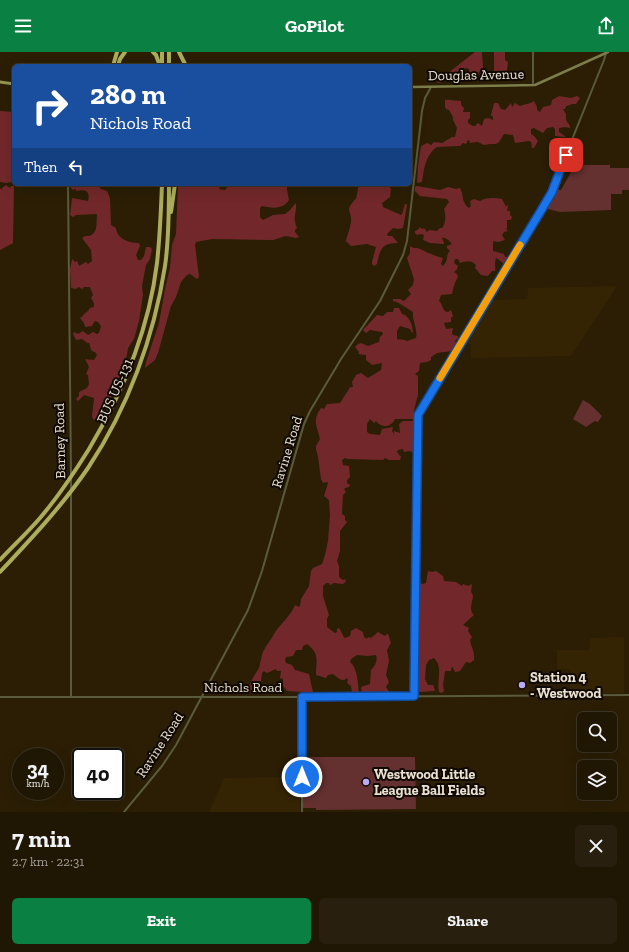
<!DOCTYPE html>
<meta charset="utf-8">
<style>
body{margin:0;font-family:"Zilla Slab",serif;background:#281f0e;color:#f1f3f6;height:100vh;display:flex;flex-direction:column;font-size:15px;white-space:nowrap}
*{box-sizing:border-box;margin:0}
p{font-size:13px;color:#a29f9a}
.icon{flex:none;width:22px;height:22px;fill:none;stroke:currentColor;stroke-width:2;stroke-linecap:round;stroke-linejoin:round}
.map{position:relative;height:760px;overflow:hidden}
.drawer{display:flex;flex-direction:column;background:#201604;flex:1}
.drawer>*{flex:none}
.top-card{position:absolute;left:12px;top:12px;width:400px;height:122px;border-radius:6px;box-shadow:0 4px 16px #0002,0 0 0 1px #3d3526;background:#1a4fa0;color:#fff;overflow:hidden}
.fabs{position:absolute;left:577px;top:660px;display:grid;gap:8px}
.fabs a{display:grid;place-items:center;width:40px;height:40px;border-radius:6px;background:#201604;box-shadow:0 4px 16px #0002,0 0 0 1px #3d3526;font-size:20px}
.speed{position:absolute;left:12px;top:696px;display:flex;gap:8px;font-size:20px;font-weight:700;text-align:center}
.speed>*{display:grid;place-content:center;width:52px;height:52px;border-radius:50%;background:#201604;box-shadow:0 4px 16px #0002,0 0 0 1px #3d3526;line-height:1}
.speed small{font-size:10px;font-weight:400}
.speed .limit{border:2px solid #111;border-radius:6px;background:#fff;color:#111}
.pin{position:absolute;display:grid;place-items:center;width:34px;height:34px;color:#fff;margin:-17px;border-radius:8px;box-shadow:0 2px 6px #0006}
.me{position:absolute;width:44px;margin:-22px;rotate:0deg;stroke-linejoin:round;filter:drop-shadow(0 0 3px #0008)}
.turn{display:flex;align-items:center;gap:14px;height:84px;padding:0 12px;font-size:18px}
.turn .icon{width:52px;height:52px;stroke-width:2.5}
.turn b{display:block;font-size:28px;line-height:34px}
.then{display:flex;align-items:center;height:38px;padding:0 12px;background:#0003;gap:8px;font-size:15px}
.round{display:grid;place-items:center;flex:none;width:42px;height:42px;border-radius:6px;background:#281f0e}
.overview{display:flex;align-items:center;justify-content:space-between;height:68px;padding:0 12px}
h1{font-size:24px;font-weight:800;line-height:30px}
.button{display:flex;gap:8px;margin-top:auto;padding:8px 12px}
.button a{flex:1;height:46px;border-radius:6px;background:#0b8043;color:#fff;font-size:16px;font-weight:800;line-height:46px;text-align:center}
.button a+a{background:#281f0e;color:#f1f3f6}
header{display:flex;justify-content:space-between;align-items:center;height:52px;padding:0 12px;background:#0b8043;color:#fff;font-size:18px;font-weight:800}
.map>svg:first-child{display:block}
</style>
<header><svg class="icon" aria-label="menu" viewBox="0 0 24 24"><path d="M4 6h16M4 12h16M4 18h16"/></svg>GoPilot<svg class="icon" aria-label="share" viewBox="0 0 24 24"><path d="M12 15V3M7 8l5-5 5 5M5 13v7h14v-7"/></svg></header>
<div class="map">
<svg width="629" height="760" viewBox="0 0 629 760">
<rect width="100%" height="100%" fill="#2b1e05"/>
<path fill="#352403" d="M617 234 571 304 471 306V292L462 291 488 248 527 247 528 236Z
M624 585V641H570V617H557V598H589L590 586Z
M301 725 300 760H209L224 726Z"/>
<path fill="#643030" d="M575 113H610V116H629V138H622V142H611V158L560 160 544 156 555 137 561 138Z
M583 348 590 352 602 364 598 370 595 369 586 375 573 367Z
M303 705H415L416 757 316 758V756H303Z"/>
<path fill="#72282a" d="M475 0H482L483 16 479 20 478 24 470 25 469 17 467 16 459 18 456 23 453 25 452 27H446L443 30 437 31 444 24Z
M494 0H505V8L508 10 507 19H494Z
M559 44 571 46 577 44 580 46 576 52H572L570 53 566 54 565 57H563L566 62V68L570 74V76L565 75 559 76V80L565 84V85L555 84V77L553 75 547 76 543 81 534 76 531 77V82L534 84 538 89 534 96H532L531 90 529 89 515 91 513 83 504 82 499 90 496 92H490L484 93 478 90 469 91 470 89 468 88 466 92 463 91 460 94 437 95C425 103 424 118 422 130L417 131 418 113 421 94 427 91 431 93 434 90 442 91 452 85H455L457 76 453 68V65L449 58 446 57 445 55V48C450 47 455 49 461 49V53L464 56 463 60H470V66L468 68C467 71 471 74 475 74L478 71 482 74 484 67 488 66 493 68V65L491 63 494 51H498L501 57 505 58 511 51 512 55 515 51 520 54C525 52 530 52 534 49L537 55V58L540 60 543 55 551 53 552 48Z
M0 59 14 60V131L10 130 6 131 0 130Z
M70 132H97L101 137 107 139 110 146 111 173 116 176C117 187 129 191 139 191L140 194 136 203 138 208H141L144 204 146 195H150L152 197 150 207 146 213 144 223 142 234 143 243 139 269 134 287 128 296 127 303C122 317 107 365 94 368L92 365 94 346 84 343 78 349 76 347 79 344V340L87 336 89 332 88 323 86 322 89 315 85 307 94 308 97 303 95 300C89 299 91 294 89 291H87L82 287 76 288 73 282 74 280 78 282 83 279 88 283 93 280 97 282 99 281 101 274 98 270 95 269 92 274 85 275 84 271 80 266 83 264V263L88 259 90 256 94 255V251L91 246 93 243 90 235H84L82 237 79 235 76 237 71 236 70 218 72 207 75 210 77 209 79 214 86 210 88 212 92 209 91 198 82 186 85 184C99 185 96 171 97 162L76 163 73 165 70 163 72 146 88 149C91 138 84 137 76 139V137L73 138 70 135Z
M178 132H218L220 135 219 137 225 138 230 132H287V138L289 148C283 158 271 156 262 154L260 156V165L263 168 273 163 285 162 289 159 296 151C297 162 292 164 297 176L295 178V180L299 185 296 186 286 184 273 188 212 187 196 190 195 193 199 225 197 227 190 222 187 223 181 230 176 245 171 254 158 301 155 308 145 316 146 310 159 271 165 237 170 216 172 193 176 182Z
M359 132H389L388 133 391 137 390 145 382 151 383 155 401 163 402 162 405 152H406L407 153 403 176 398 177 393 176 387 182 388 184H392L398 191C381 191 380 198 377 212L374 214 372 212V210L376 195 367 192 351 194 346 189C347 183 350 177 351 170 352 164 349 160 349 157 350 153 354 148 356 147Z
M6 133 10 136 11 134H14L13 191 0 198V136L2 138V136Z
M417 134 440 138 448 135 456 137 460 136C464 142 461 151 469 156L471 154 470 149 474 147 480 149C488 145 494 146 502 147L506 155 507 153 508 154 507 159H510V163L512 165 511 168H507V176L506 177 508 179 504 180 502 183 505 188 498 190 494 189 493 190V199L504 202 505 205H508L504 212 498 207 496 206C494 212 496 215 495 219H492L488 224 481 223 475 216 476 213C471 208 467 209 460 211L458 207H455L454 211 458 214 457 217 454 220 457 222 458 225C455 229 453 237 452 242L441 243 439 249C443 252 442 260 448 260L451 258 453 264 451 266V270L444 271 446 277 453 276 452 281 453 283 458 284V286L455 289 456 291 452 299 437 301 431 305V308L427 310 420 311 419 319 415 322 418 324V343L414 358V367H395C391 376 381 376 376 369L374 371 370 367 367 372V380L370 382 380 383 382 377 393 375 392 379 394 382V379L400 381 399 372 403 369H413L415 399 414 401 410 399 404 400 403 397 398 398 397 400 401 405 400 408H389L385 406 383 408 348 407 345 406 342 408 343 413 349 414 350 425 347 428V431L350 433 349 435 345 436 344 437 346 440 343 443 342 462 345 464V468L347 470 340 479V499L337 509 339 514V525L343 528 345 527 346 529 343 532 334 531 330 533 329 531H326L323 534V544L329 563 327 567V575L335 581 337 580V577L339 576 343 583V584L345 586 350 584 351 579 356 576 363 580 364 585 367 587 368 585 371 586 378 580 385 584 387 582H388L391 591 387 598 389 609 386 623 389 630 386 635 390 641 362 642 361 635 370 632 371 618C375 614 378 609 376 603L368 604 357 603 351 607 350 610C358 616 358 633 359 642L352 641 351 634 347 631 348 628 347 626C342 631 337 625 333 622L328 623 326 626 316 623C316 608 320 602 307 592L303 594 302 598H296L293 604 286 605 285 608 286 611 292 613 295 618 309 622 313 640H304L287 639 283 634V627L280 626 281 619H277L276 617 267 621 264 619 262 621 261 629 256 631 254 640 252 642 248 638C250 629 255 623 259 616 261 610 261 603 264 598 267 592 271 588 274 582 280 572 291 564 295 553L299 555 300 554 301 547 309 534 311 519 313 516 322 512 325 503 328 489 330 463 329 448 324 444 328 431 327 430 323 431 321 427 318 405 316 397V394L320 387C317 373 312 369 321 356L324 357 327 352 340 351 349 337 350 335H353L352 330 356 323 361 321 368 326 381 318 382 311 372 313 366 308V303L358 302 359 300 355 295 358 292 361 291 368 294 379 290 380 285 383 282 382 280 370 278 366 281 363 278 377 263 383 264 387 260H393L394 256H399L402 262 405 263C411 268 412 273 413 280L412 281 410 277 400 274 397 279V287L405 288 407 289 416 286C418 277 412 269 413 260L397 250 393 249V247H400L404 249 411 242 408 238 413 233 414 227 407 206 410 201V194C414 197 416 195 420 197 428 201 435 204 443 206L441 212 443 214 446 210 448 201 450 199 447 196V194L452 192C449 189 446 185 442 186L444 191V192L430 191 423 188 424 183 421 182 417 183 415 181V179L419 177 420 175 422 177 424 176 427 180 429 178 437 179 440 176H442C446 171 446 163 444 157L449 150 447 147 420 144 415 139V135Z
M428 519 432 520 436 519 443 524 444 529 456 530 462 534 463 532 468 534 472 532 471 540 473 543C473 550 468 557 474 563L463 573 469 576 468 579 472 585 470 588C471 595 475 600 474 608L470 611 466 610 460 619 455 620 452 614 451 619H445L443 633 444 639 442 641 439 640C437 631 441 620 438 612 437 609 435 608 434 606L429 608 426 613 425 627 428 633H433L435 638 434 639 420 640 416 636 417 528 419 531 423 532 426 531Z"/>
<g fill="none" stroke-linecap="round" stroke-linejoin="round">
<path stroke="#5a5b3c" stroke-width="2" d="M533 0V33
M68 132 71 423
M71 427V645
M413 644 418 363 549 145 604 8 606 1
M0 645H302L629 643
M302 645V760
M124 760 162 714 176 693 248 558 262 519 304 372 310 359 341 307 380 249 403 203 407 189 422 59 425 46 431 35"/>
<path stroke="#7b7d4a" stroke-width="2.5" d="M410 35 535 33 608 0"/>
<path stroke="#949654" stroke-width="3" d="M0 30 14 32"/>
<path stroke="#abad5c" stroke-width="4" d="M153 0 156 3 160 14
M162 0V14
M179 0 186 14
M113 14 117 0
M118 14 120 7 125 0
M169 14V0
M171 160 175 132
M0 508C13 494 27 481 40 466 58 445 74 421 89 397 123 340 149 277 157 211 160 184 161 158 162 132
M0 520C31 487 62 454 88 416 128 356 154 285 165 214 169 187 169 159 169 132"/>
</g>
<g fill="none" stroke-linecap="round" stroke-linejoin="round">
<defs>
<path id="route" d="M302 725V645L414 644 418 363 542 157 552 140 566 103"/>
</defs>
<use href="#route" stroke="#114b97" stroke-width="10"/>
<use href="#route" stroke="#1a73e8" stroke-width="7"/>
<path stroke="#f59e0b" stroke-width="7" d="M440 326 520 193"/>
</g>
<g fill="#bbaaf6" stroke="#0f0902" stroke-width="1.5">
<circle cx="522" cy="633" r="4"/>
<circle cx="366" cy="730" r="4"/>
</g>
<g text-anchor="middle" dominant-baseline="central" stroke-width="4" stroke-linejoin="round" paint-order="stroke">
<g font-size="14" fill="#eae1d3" stroke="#0f0902">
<text transform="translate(476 23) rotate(-1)">Douglas Avenue</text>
<text transform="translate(115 339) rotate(-66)">BUS US-131</text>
<text transform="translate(60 389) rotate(-91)">Barney Road</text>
<text transform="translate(287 400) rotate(-73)">Ravine Road</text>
<text x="243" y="635">Nichols Road</text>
<text transform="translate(160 693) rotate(-57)">Ravine Road</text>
</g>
<g font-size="14" font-weight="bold" fill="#eae1d3" stroke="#0f0902" text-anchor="start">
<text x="530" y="625">Station 4<tspan x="530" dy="16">- Westwood</tspan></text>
<text x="374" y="722">Westwood Little<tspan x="374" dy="16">League Ball Fields</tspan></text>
</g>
</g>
</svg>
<div class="fabs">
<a><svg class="icon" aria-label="search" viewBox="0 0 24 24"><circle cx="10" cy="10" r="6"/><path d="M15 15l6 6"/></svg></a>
<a><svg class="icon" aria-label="layers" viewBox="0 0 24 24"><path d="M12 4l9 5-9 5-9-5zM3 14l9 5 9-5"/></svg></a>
</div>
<div class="speed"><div>34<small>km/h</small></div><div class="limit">40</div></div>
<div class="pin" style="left:566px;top:103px;background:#d93025"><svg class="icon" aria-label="arrive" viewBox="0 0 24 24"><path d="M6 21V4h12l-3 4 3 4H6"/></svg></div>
<svg class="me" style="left:302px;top:725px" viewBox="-20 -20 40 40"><circle r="17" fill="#1a73e8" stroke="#fff" stroke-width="3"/><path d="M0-11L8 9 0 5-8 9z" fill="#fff"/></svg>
<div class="top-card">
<div class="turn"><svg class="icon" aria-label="right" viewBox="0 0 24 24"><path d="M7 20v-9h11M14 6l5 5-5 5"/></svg><div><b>280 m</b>Nichols Road</div></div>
<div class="then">Then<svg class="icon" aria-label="left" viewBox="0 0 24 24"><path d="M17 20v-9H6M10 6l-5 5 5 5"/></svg></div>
</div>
</div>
<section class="drawer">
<div class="overview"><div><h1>7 min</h1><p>2.7 km · 22:31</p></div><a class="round"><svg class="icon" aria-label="close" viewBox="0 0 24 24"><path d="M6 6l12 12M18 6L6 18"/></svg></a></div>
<div class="button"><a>Exit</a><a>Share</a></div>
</section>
